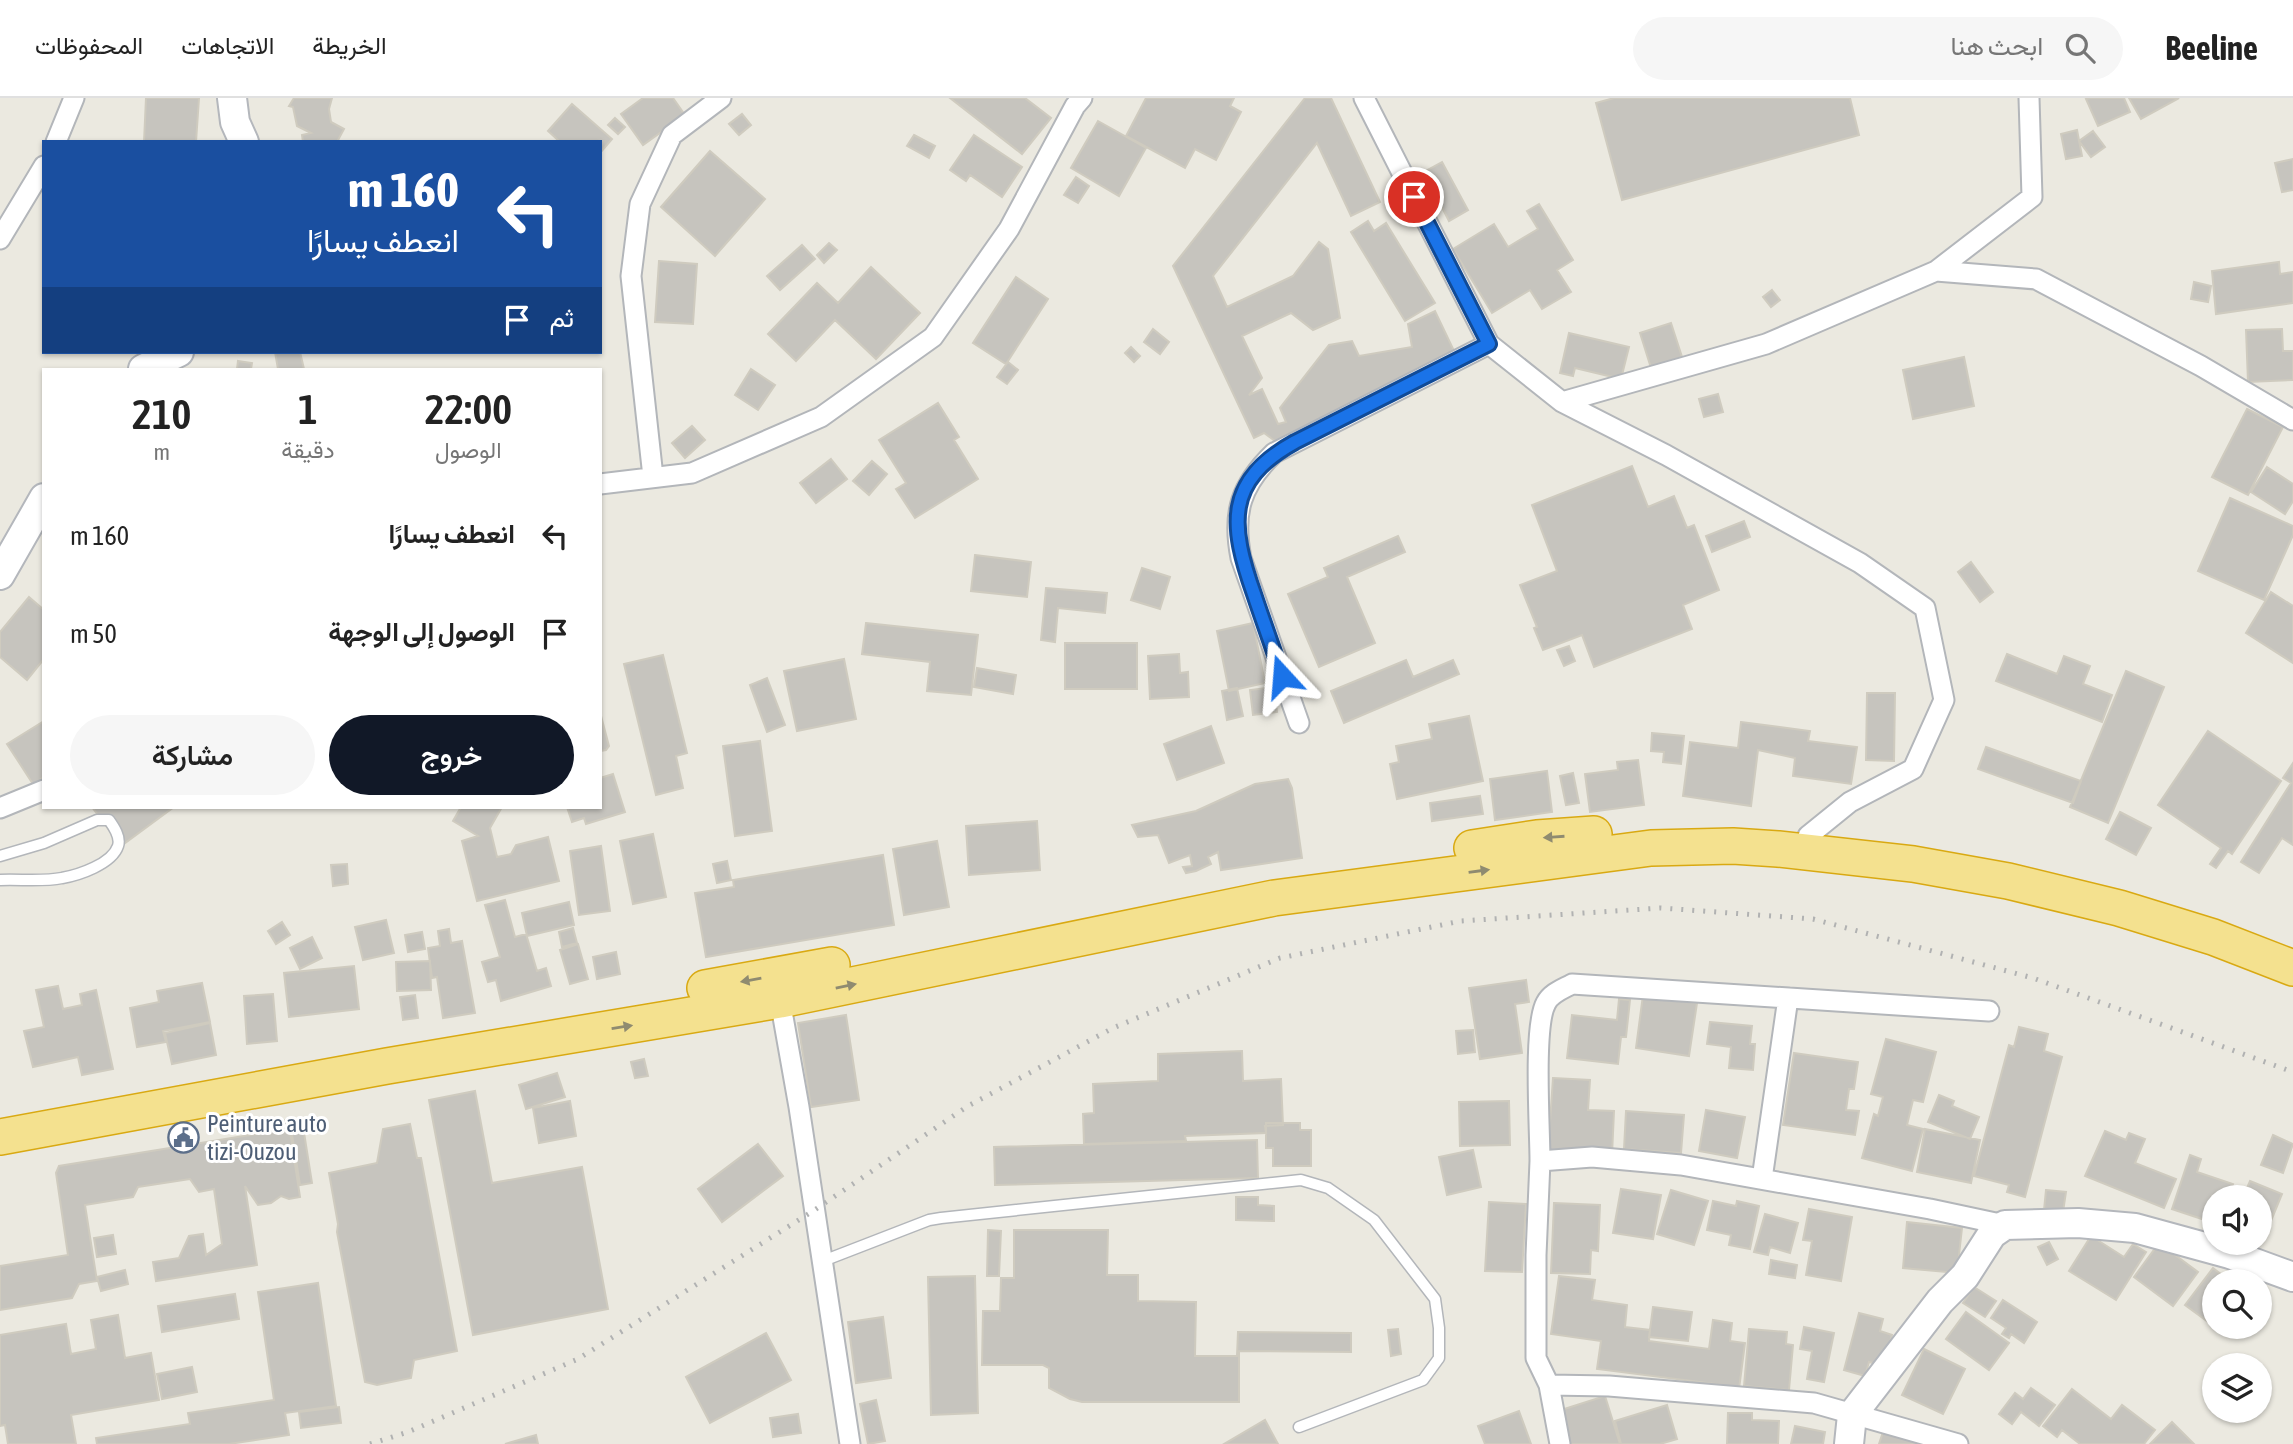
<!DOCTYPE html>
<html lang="ar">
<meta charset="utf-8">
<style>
body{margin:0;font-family:"Asap Condensed",Vazirmatn,sans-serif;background:#f6f6f6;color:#222;direction:rtl;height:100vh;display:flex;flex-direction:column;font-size:26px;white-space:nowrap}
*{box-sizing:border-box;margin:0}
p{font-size:23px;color:#767676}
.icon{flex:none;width:38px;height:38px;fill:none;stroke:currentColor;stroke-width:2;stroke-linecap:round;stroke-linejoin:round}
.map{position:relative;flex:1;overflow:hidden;direction:ltr}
.side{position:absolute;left:42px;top:270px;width:560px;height:441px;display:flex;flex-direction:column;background:#fff;border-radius:0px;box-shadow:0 2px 5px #0004;direction:rtl}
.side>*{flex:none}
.guide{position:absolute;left:42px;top:42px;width:560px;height:214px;border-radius:0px;box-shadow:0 2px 5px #0004;direction:rtl;background:#1a4fa0;color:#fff;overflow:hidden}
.controls{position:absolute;left:2202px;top:1087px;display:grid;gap:14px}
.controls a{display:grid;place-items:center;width:70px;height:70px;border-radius:50%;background:#fff;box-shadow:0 2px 5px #0004;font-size:35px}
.pin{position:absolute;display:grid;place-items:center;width:60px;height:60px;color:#fff;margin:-30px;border:4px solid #fff;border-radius:50%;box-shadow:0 2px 7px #0007}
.me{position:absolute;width:77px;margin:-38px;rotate:341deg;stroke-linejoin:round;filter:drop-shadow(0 0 5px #0008)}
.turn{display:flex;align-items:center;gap:24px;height:147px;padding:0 28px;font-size:32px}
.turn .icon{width:91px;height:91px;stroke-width:2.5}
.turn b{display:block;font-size:49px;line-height:60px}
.then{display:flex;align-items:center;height:66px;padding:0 28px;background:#0003;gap:14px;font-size:26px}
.eta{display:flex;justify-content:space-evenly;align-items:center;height:119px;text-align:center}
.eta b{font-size:42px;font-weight:600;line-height:49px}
.button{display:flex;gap:14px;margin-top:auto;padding:14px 28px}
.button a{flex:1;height:80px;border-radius:42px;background:#111827;color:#fff;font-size:28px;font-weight:600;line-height:80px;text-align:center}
.button a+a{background:#f6f6f6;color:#222}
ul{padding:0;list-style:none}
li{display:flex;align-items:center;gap:21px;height:98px;padding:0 28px}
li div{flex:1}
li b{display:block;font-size:26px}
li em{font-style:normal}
header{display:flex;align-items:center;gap:42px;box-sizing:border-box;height:98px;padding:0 35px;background:#fff;border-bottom:2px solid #e0e0e0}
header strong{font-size:33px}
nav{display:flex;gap:38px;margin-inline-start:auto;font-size:24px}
.search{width:490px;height:63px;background:#f6f6f6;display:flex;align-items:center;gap:18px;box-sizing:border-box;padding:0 24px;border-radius:38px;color:#767676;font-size:26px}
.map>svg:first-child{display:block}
</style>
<header>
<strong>Beeline</strong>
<div class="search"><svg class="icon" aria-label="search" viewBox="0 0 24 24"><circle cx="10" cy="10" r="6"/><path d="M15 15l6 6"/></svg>ابحث هنا</div>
<nav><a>الخريطة</a><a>الاتجاهات</a><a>المحفوظات</a></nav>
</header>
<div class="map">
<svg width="2293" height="1346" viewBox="0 0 2293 1346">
<rect width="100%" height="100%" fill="#ebe9e0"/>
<path fill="#c6c4be" stroke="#cfcbbf" stroke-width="2" d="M146 0H199L196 44H144Z
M294 0H332L329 11 331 24 344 31 337 44H303L302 37 311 35 297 28 293 9 289 8Z
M643 0H673L685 17 643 47 621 16Z
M950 0H1025L1051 20 1022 56Z
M1146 0H1234L1230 8 1241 14 1216 62 1195 51 1185 70 1126 38Z
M1305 0H1331L1380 104 1351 118 1317 45 1213 178 1227 209 1293 178 1319 144 1328 151 1340 220 1313 232 1291 215 1242 238 1262 280 1249 297 1262 291 1278 326 1286 324 1280 310 1329 247 1352 243 1359 258 1412 249 1408 226 1435 213 1456 257 1275 343 1264 335 1254 340 1173 168Z
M1614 0H1850L1859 37 1622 102 1596 5Z
M2090 0H2124L2130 14 2098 28 2086 1Z
M2129 0H2179L2141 21Z
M572 6 612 41 600 55V44H560L548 33Z
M742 16 751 27 739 37 729 26Z
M615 20 625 29 618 36 608 27Z
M1098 23 1146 50 1119 98 1071 70Z
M2077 32 2082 58 2066 61 2061 36Z
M2093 33 2105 49 2091 59 2079 43Z
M914 37 935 48 929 60 907 48Z
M974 37 1022 69 1002 99 970 77 966 83 950 72Z
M710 53 765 101 715 158 661 109Z
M2293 61V92L2282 94 2275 65Z
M1442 64 1468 112 1449 123 1424 74Z
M1076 79 1089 88 1078 105 1064 97Z
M1539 106 1573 162 1557 172 1571 194 1542 211 1530 192 1492 215 1453 151 1494 126 1508 149 1538 131 1527 113Z
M1368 123 1374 133 1386 125 1435 205 1405 223 1351 134Z
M829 145 837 152 824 165 817 157Z
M802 147 815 161 780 192 767 178Z
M659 163 697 166 693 226 655 224Z
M2279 164 2280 176 2293 174V205L2216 216 2212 173Z
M871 169 920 215 876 261 835 222 796 263 768 236 817 185 838 205Z
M1016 179 1048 201 1006 266 973 245Z
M2194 184 2211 188 2208 204 2191 201Z
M1772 192 1780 202 1771 209 1763 199Z
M1671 225 1682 259 1651 270 1640 235Z
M1153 231 1169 244 1160 256 1144 244Z
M2282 231 2283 253H2293V282L2248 284 2246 232Z
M1569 235 1629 249 1621 281 1575 270 1573 278 1560 275Z
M1131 249 1140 258 1134 264 1125 255Z
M275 254H300L304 271H278Z
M1964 259 1974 308 1913 321 1903 272Z
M238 263 252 265 251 271H237Z
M1008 264 1018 272 1007 286 997 279Z
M751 271 775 287 758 312 735 297Z
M1718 296 1723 314 1704 319 1699 301Z
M938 305 959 339 954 342 978 381 915 420 896 391 906 385 879 342Z
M2247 311 2283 329 2248 397 2212 379Z
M692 328 705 342 685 360 672 345Z
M831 361 847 381 816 405 800 385Z
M872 363 887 376 869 397 853 383Z
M1632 368 1648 409 1674 398 1687 430 1694 427 1719 492 1683 507 1692 531 1594 569 1582 537 1543 552 1534 530 1537 529 1520 487 1557 473 1532 407Z
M2267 369 2293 386V403L2285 416 2251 394Z
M2230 400 2293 428V437L2264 502 2198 473Z
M1744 423 1750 439 1712 454 1706 438Z
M1398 438 1405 454 1347 479 1375 545 1319 569 1288 496 1328 479 1324 470Z
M975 457 1031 464 1027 499 971 493Z
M1971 464 1993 494 1980 504 1958 474Z
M1142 470 1170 479 1160 511 1131 502Z
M1046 490 1107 495 1105 515 1058 510 1055 544 1041 542Z
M2271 494 2293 508V565L2246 535Z
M29 499 44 512V561L27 582 0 559V534Z
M866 525 978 537 971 597 927 593 930 564 862 556Z
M1253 525 1265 585 1229 593 1217 533Z
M1065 545H1137V591H1065Z
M1569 548 1575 563 1564 568 1557 552Z
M1179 556 1180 575 1188 574 1189 599 1150 601 1148 558Z
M2007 556 2057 576 2064 558 2090 568 2083 586 2112 597 2102 624 1996 583Z
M663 557 687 655 676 658 683 690 656 697 624 566Z
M844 561 856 621 797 633 784 573Z
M1406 562 1413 579 1453 562 1459 576 1344 625 1331 593Z
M977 570 1016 577 1013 596 974 589Z
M2126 573 2164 589 2108 725 2070 709Z
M767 580 785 627 767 634 750 587Z
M1274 589 1277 614 1253 617 1250 592Z
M1237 590 1243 618 1227 622 1222 593Z
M1867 595H1895L1894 663 1866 662Z
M600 614 609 648 606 652 600 653Z
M1469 618 1483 683 1397 701 1390 666 1399 664 1396 648 1432 641 1429 626Z
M44 623V679L33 686 7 646Z
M1741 624 1810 633 1808 643 1857 649 1851 686 1793 678 1795 660 1758 652 1751 708 1683 698 1690 644 1738 650Z
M1211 628 1224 665 1177 682 1164 646Z
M2208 633 2281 683 2232 756 2228 753 2216 770 2210 766 2221 750 2158 707Z
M1652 635 1684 638 1681 666 1663 664 1664 654 1651 653Z
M760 643 772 733 735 738 723 648Z
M1986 649 2081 683 2073 705 1978 671Z
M1638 662 1644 707 1590 714 1585 676 1618 672 1617 664Z
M2293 665V747L2282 740 2259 775 2241 764 2291 685 2283 680Z
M1547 673 1552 714 1495 722 1490 681Z
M1573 675 1579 705 1566 707 1560 678Z
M613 676 625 714 586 726 584 720 572 724 567 709H600V680Z
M1288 681 1292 690 1302 760 1221 772 1218 754 1208 759 1211 766 1196 773 1186 775 1183 769 1192 768 1190 757 1169 765 1158 737 1138 739 1132 727 1196 713 1255 686Z
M1480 698 1483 716 1432 723 1430 705Z
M92 709H174L121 748Z
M461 709H502L490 730 497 759 511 756 516 747 548 739 559 783 477 803 462 743 478 738 453 723Z
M2120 714 2151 730 2136 757 2106 741Z
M1037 723 1040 772 969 777 966 728Z
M653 736 666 799 633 806 620 743Z
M937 743 949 809 904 817 893 751Z
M601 748 610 813 579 817 570 753Z
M883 757 894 827 706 859 695 795 734 789 733 782Z
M727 763 731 782 717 785 713 766Z
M347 766 348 786 333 788 331 767Z
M505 802 515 839 526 836 537 873 546 870 551 888 501 903 496 882 488 884 482 864 500 859 485 807Z
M569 804 574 827 527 838 522 815Z
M386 822 394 855 363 862 355 829Z
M282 824 290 837 276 846 268 833Z
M573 830 577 845 562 849 559 834Z
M449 831 451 845 462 843 475 915 443 920 437 879 432 880 428 850 440 848 438 833Z
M422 834 425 851 408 854 405 837Z
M312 839 322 860 300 871 290 850Z
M578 846 588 881 570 886 560 852Z
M616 854 620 876 597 881 593 859Z
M430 863 431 892 397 893 396 864Z
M354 868 359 911 289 919 284 875Z
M1526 882 1529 904 1515 906 1522 955 1480 961 1469 890Z
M202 885 210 924 163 933 166 944 137 949 130 910 159 904 157 893Z
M58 888 63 911 82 907 80 896 96 892 113 971 82 977 78 959 33 969 24 933 44 929 36 892Z
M273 896 277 943 247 946 244 898Z
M415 897 418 920 403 922 400 899Z
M1643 897 1697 905 1689 958 1636 950Z
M1619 901 1630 902 1626 939H1621L1618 966 1567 960 1572 917 1617 922Z
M846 917 859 1002 811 1009 798 925Z
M1710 924 1752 928 1750 946H1755L1753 972 1729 970 1731 949 1707 946Z
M210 925 216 957 172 966 165 935Z
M2019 929 2048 936 2044 953 2062 959 2025 1099 2007 1094 2009 1087 1974 1078 2009 947 2014 949Z
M1473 932 1475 954 1458 956 1456 933Z
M1886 941 1936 954 1923 1004 1913 1002 1907 1027 1923 1031 1912 1073 1862 1060 1874 1016 1878 1018 1883 999 1871 996Z
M1242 953 1243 983 1281 981 1283 1027 1265 1028 1266 1035 1185 1038 1186 1043 1084 1046 1083 1016 1094 1015 1093 986 1158 983V956Z
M1794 955 1858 964 1854 991H1849L1846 1012 1859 1013 1855 1037 1783 1027Z
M644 961 648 978 635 980 631 964Z
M557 975 565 999 526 1011 519 987Z
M1553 980 1590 982 1588 1012 1614 1013 1612 1057 1548 1053Z
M475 993 492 1085 582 1069 608 1211 473 1237 429 1002Z
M1939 997 1954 1003 1952 1008 1979 1019 1970 1041 1928 1024Z
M570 1003 576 1038 539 1045 533 1010Z
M1509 1003 1510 1047 1460 1048 1459 1004Z
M1706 1012 1745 1019 1737 1060 1699 1053Z
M1626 1013 1684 1017 1681 1055 1624 1051Z
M288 1020 300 1099 289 1101 281 1098 271 1105 258 1107 245 1088 257 1167 156 1183 153 1164 179 1160 189 1138 203 1136 206 1157 222 1146 214 1091 199 1094 190 1081 138 1089 133 1099 85 1107 97 1183 79 1186 72 1200 0 1212V1168L68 1157 56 1075 59 1068 268 1034Z
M302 1022 312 1085 300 1087 290 1024Z
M1266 1025H1300V1032H1311V1068H1273V1050H1266Z
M410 1026 417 1060H421L457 1253 414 1262 411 1280 377 1287 365 1284 337 1134 338 1126 329 1075 377 1065 383 1031Z
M1925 1031 1980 1042 1971 1085 1917 1074Z
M2105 1033 2126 1042 2129 1035 2145 1041 2135 1065 2176 1081 2164 1110 2085 1078Z
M2273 1037 2293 1046 2283 1075 2261 1067Z
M1257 1042 1258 1080 995 1087 994 1049Z
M758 1046 783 1078 722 1124 698 1091Z
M1473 1052 1481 1089 1447 1097 1439 1059Z
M2190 1057 2201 1061 2197 1074 2233 1086 2228 1099H2214V1125L2172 1111Z
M2250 1083 2282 1096 2264 1140 2259 1138V1099H2243Z
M1621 1091 1661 1097 1653 1141 1613 1135Z
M1671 1092 1708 1103 1694 1147 1657 1136Z
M2046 1092 2066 1094 2063 1114 2044 1112Z
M1236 1099H1258V1107L1274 1108V1123L1236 1122Z
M1713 1103 1736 1108 1737 1103 1759 1108 1750 1151 1729 1147 1731 1137 1707 1132Z
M1489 1104 1526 1106 1522 1174 1485 1173Z
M1554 1105 1600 1107 1598 1153 1591 1152 1590 1176 1551 1175Z
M1809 1111 1852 1119 1841 1183 1806 1177 1812 1143 1803 1142Z
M1765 1116 1798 1125 1790 1155 1770 1149 1768 1157 1754 1154Z
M1907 1124 1962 1130 1957 1175 1903 1170Z
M988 1132 1001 1133 999 1178H987Z
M1014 1132H1108L1107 1177H1138V1203L1196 1204 1195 1258H1237L1238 1234 1351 1235V1254L1239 1253V1304H1082L1070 1301 1049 1290V1270L1043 1267H982L983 1213H1000L1001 1180H1014Z
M113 1137 116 1156 97 1159 94 1140Z
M2091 1138 2124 1159 2133 1146 2146 1154 2116 1202 2069 1173Z
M2049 1144 2058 1161 2047 1167 2038 1149Z
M2159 1145 2198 1174 2173 1208 2134 1179Z
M1771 1162 1797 1167 1795 1180 1769 1176Z
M2213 1170 2230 1183H2214V1217L2208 1224 2185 1207Z
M125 1172 128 1186 101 1193 97 1179Z
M975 1178 978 1315 931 1317 928 1179Z
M1559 1178 1595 1182 1592 1202 1627 1207 1625 1229 1650 1232 1649 1243 1709 1251 1713 1222 1732 1225 1730 1243 1745 1245 1739 1291 1723 1290 1724 1287 1597 1271 1601 1243 1551 1236Z
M318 1185 336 1308 285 1315 289 1337 229 1346H97L96 1340 190 1326 188 1315 274 1302 258 1194Z
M1974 1189 1996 1203 1985 1219 1963 1205Z
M235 1196 239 1221 162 1234 158 1208Z
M2003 1202 2037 1224 2024 1245 2011 1236 2009 1240 2002 1236 2006 1230 1991 1220Z
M1653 1209 1692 1214 1688 1243 1649 1239Z
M1966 1214 2009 1245 1989 1272 1946 1241Z
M1859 1215 1883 1221 1880 1233 1892 1237 1884 1268 1869 1264 1865 1278 1844 1272Z
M118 1217 125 1260 151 1255 159 1302 71 1317 76 1346H8L5 1327 0 1328V1237L66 1226 71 1256 96 1251 91 1222Z
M883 1219 891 1280 856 1285 848 1224Z
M1804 1229 1834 1235 1824 1284 1807 1281 1812 1253 1800 1251Z
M1398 1231 1401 1256 1391 1258 1388 1232Z
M1749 1231 1787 1234 1786 1246 1793 1247 1789 1292 1744 1288Z
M766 1235 791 1282 710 1325 686 1279Z
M1924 1251 1965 1271 1943 1316 1902 1297Z
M192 1269 197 1294 162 1301 157 1276Z
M2031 1290 2055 1307 2039 1328 2021 1314 2012 1326 1999 1316 2015 1295 2023 1301Z
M2072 1291 2111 1321 2122 1307 2155 1332 2144 1346H2080L2062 1332 2057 1339 2043 1328Z
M1605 1298 1620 1346H1565L1555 1314Z
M876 1302 885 1343 868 1346 860 1306Z
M1667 1307 1677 1341 1660 1346H1621L1615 1323Z
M339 1309 341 1325 301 1330 299 1314Z
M1519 1313 1531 1346H1485L1478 1328Z
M1728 1315H1752V1322L1779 1323 1778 1346H1727Z
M798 1316 801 1335 773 1339 770 1320Z
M1265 1322 1278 1346H1224Z
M2172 1324 2194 1346H2150Z
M1795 1328 1825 1334 1823 1346H1791Z
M1883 1334 1924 1346H1879Z
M536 1337 538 1346H505Z"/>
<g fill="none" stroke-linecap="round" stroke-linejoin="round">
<defs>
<path id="lane" d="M0 758 44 745 97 722H109C114 729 121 739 118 748 112 766 79 777 62 780 42 784 20 781 0 782
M823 1163 929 1122 941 1120 1301 1082 1328 1090 1374 1122 1435 1201 1439 1230V1260L1423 1282 1299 1329"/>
<path id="street" d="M1364 0 1489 246 1562 304 1666 357 1860 465 1925 510 1944 602 1913 671 1850 704 1808 738
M56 44 74 0
M0 141 44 68
M1936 173 2032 99 2029 0
M1562 304 1766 246 1936 173 2036 181 2201 268 2293 322
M653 379 631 178 640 106 672 37 721 0
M600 386 692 375 821 319 933 239 1009 131 1075 8 1082 0
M1299 625 1241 460C1232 414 1241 387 1274 355L1489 246
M0 710 44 692
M780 902 799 1009 850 1346
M1540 1063C1540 1031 1533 928 1546 905 1551 895 1563 891 1572 886L1989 913
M1762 1081 1788 900
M1549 1287 1536 1260V1157L1540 1063 1592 1059 1681 1067 1930 1111 2005 1127
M1560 1346 1549 1287 1609 1288 1814 1305 1958 1346"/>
<path id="secondary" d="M232 0 235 24 244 44
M143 271 179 254
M0 477 44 400
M1849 1346 1852 1317 1940 1203 1965 1178 1992 1136 2005 1127 2078 1125 2135 1130 2230 1156 2293 1179"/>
<path id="highway" d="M1472 750 1537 740 1594 736
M705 890 832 867
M0 1039 387 968 780 902 1274 800 1651 750 1733 748 1778 751 1913 766 2008 783 2119 810 2213 839 2293 870"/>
</defs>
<use href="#lane" stroke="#b3b6ba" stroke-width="13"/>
<use href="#street" stroke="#b3b6ba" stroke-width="23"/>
<use href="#secondary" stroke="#b4b7bc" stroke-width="32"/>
<use href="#highway" stroke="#d9a912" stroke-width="38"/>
<use href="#lane" stroke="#fff" stroke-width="10"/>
<use href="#street" stroke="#fff" stroke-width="19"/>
<use href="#secondary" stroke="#fff" stroke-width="28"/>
<use href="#highway" stroke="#f4e18f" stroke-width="35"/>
<path stroke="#b1b2b2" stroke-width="5" stroke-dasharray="2 9" stroke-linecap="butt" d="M370 1346 408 1334 578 1261 813 1113 968 1008 1113 930 1280 860 1461 823 1661 810 1813 821 2033 880 2293 974"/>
</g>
<defs><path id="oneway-solid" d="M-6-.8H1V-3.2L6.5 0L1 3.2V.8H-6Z" transform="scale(1.75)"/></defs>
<g fill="#8f8b70">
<use href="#oneway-solid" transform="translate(1554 739) rotate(176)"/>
<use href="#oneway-solid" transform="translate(1479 773) rotate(-8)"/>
<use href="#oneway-solid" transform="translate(751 882) rotate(170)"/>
<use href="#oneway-solid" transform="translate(846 888) rotate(-12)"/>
<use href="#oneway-solid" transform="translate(622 929) rotate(-9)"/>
</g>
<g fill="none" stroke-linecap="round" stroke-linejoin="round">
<defs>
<path id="route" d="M1282 578C1273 550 1263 523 1254 496 1230 428 1224 383 1295 344L1489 246 1414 99"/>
</defs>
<use href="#route" stroke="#114b97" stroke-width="18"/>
<use href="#route" stroke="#1a73e8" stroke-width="12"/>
</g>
<defs>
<symbol id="civic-ring" viewBox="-11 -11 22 22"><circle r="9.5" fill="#fff" stroke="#5c6f8a" stroke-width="1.5"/><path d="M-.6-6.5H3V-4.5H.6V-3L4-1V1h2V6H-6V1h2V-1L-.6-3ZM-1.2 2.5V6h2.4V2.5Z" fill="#5c6f8a"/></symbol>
</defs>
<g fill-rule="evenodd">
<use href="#civic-ring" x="166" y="1022" width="35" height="35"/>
</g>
<g text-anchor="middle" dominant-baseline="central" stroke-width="6" stroke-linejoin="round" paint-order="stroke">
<g font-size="24" fill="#4e5e75" stroke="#fff" text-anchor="start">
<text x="207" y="1025">Peinture auto<tspan x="207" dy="28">tizi-Ouzou</tspan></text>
</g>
</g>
</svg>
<div class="controls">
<a><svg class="icon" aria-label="sound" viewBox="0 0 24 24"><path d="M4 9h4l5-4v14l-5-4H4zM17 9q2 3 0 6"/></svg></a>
<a><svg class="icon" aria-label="search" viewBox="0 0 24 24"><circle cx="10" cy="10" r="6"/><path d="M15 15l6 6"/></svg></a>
<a><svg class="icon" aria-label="layers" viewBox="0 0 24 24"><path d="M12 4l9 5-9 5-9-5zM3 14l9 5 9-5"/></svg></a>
</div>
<div class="pin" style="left:1414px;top:99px;background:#d93025"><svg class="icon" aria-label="arrive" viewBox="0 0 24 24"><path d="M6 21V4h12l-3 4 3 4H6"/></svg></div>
<svg class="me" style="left:1282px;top:578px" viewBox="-20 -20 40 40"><path d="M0-17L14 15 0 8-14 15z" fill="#1a73e8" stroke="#fff" stroke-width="4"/></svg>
<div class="guide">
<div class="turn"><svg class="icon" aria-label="left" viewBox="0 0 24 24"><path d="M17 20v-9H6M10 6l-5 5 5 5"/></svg><div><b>160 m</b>انعطف يسارًا</div></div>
<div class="then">ثم<svg class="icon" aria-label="arrive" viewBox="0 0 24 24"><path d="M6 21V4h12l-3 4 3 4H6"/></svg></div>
</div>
<section class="side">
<div class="eta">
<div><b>22:00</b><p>الوصول</p></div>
<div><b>1</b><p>دقيقة</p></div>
<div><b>210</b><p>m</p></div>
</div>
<ul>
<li><svg class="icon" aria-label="left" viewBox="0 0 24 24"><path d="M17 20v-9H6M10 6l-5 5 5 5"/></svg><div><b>انعطف يسارًا</b></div><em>160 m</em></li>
<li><svg class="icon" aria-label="arrive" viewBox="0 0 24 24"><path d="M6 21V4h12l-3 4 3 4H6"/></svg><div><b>الوصول إلى الوجهة</b></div><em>50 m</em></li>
</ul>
<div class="button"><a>خروج</a><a>مشاركة</a></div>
</section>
</div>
